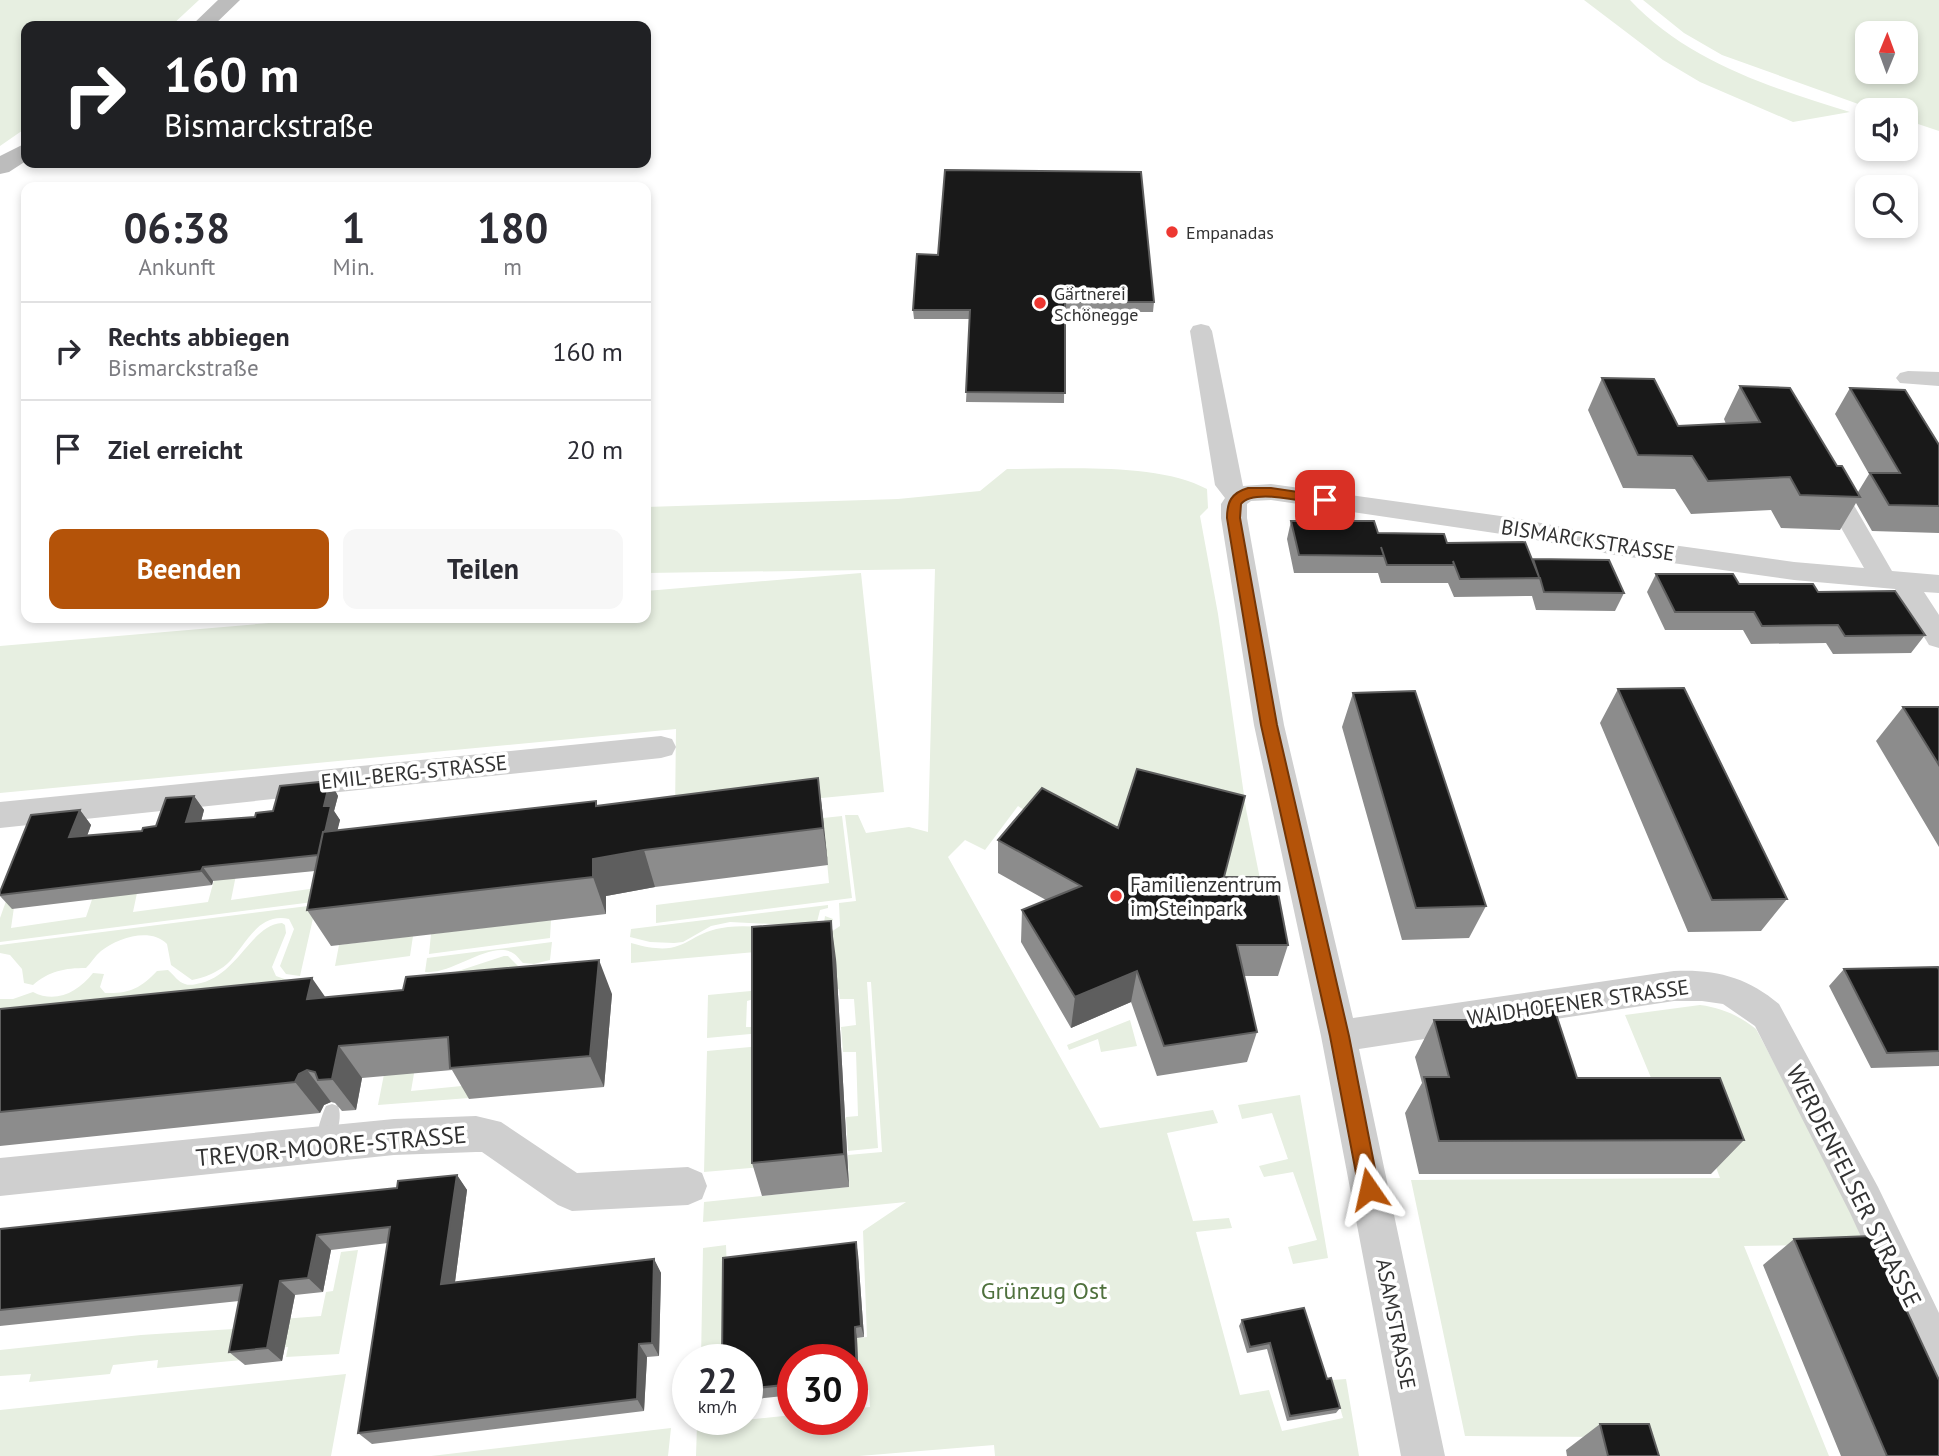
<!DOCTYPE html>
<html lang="de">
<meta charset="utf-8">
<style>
body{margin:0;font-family:"PT Sans",sans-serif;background:#f7f7f7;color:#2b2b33;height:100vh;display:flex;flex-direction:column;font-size:26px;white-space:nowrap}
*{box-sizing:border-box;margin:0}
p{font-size:23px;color:#7c7c81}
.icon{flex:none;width:38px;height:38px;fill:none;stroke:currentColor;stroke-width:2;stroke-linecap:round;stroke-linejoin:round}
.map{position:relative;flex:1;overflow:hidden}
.details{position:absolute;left:21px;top:182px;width:630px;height:441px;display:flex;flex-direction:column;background:#fff;border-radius:14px;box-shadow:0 4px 10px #0003}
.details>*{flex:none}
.guide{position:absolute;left:21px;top:21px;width:630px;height:147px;border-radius:14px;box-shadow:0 4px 10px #0003;background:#202124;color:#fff;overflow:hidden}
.needle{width:46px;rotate:1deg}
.controls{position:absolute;left:1855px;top:21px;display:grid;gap:14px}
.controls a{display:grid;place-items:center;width:63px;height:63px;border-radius:14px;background:#fff;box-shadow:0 4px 10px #0003;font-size:35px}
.speed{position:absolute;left:672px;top:1344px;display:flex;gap:14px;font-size:35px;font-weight:700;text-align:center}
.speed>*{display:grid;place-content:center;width:91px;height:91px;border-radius:50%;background:#fff;box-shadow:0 4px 10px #0003;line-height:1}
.speed small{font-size:18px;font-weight:400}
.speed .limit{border:10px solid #d22;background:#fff;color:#111}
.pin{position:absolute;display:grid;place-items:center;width:60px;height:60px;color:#fff;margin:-30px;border-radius:14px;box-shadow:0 4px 10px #0006}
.me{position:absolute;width:77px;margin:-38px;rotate:349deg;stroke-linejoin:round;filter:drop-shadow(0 0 5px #0008)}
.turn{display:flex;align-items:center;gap:24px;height:147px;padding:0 28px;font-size:32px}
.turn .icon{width:91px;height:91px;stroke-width:2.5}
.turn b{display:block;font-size:49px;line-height:60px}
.eta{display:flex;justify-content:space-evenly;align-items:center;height:119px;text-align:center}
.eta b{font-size:42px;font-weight:700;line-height:49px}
.primary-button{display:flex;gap:14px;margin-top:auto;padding:14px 28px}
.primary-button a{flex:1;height:80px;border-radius:14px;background:#b45309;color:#fff;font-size:28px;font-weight:700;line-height:80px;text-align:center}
.primary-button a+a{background:#f7f7f7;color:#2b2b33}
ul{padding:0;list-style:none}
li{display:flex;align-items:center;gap:21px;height:98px;padding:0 28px;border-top:2px solid #e1e1e2}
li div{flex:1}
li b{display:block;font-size:26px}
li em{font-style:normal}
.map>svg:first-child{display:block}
</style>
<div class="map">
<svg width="1939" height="1456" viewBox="0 0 1939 1456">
<rect width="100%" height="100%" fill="#fff"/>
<path fill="#e7efe1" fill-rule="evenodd" d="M0 0H199L171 26H26V128L0 146Z
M1584 0H1630C1688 62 1772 88 1850 112L1793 122 1700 82 1663 60Z
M1643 0H1939V131L1906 120V110H1875L1722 55 1684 33ZM1867 33H1906V72H1867Z
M1007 469C1064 469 1157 462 1207 489L1208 508 1200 516 1218 614 1246 809 1266 909 1113 860 1040 821 1018 806 985 850 965 840 948 857 1100 1128 1213 1110 1218 1123 1167 1133 1193 1221 1229 1218 1232 1228 1196 1232 1240 1395 1269 1390 1282 1431 1343 1418 1332 1380 1346 1379 1359 1456H995L994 1445 859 1456H696L697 1425 793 1415V1419H852V1409L870 1407 869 1390 859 1388 858 1373 852 1360 806 1344 867 1337 863 1231 906 1202 703 1222 704 1202 849 1187 848 1155 882 1152 871 982H867L878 1148 848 1151 846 1117 858 1116 856 1052H843L841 1027 856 1025 854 999H840L839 989 761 997 747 1001 746 1027H761V1033L707 1038 708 995 837 983 825 946 631 963V943C689 960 683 932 728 927 760 924 794 932 825 936L840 926 839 903 856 901 845 815H858L866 833 909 827 928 832 935 569 646 573V507L898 499 980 491Z
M861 573 884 792 675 812 676 729 0 793V646L328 618H646V591Z
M842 816 852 898 656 923V905L829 883 823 818Z
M21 859 11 928 86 917 100 876 137 893 133 912 208 902 219 862 239 860 231 900 324 887 321 901 0 942V918Z
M316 905 300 976 286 974 280 966 294 929 289 919C257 912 246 946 227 964 218 972 204 978 192 980L171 965 167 944C150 927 118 938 101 951 95 956 91 963 86 968 65 968 49 971 33 985L24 983 22 969 10 955 0 953V945Z
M828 905V908L820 910 817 922 824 923 825 916 833 919 831 927 730 922 711 926 683 942 674 943 650 942 630 937 631 929Z
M551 920 550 938 429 954 431 934Z
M282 923 285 925 286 933 272 967 276 976 290 981 0 1009V999H13L33 992C56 1004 78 992 93 973L104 974 100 987 105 993C128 994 140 989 157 971L168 970C174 975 178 982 185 984 190 986 196 984 201 983 239 973 251 925 282 923Z
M413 936 410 956 335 966 339 945Z
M552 942 550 960 534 964 523 963C519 959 516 954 511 952 488 942 452 975 425 972L427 958Z
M504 956H508L521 969 443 976Z
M1700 1005C1722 1008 1738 1015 1756 1029L1871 1244 1744 1246 1829 1456H1621L1615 1437 1465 1436 1411 1180 1720 1178 1690 1098 1659 1097 1625 1015Z
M425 1010 411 1091 602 1072 469 1098 378 1105 396 1013Z
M1130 1020 1137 1046 1101 1052 1098 1039 1069 1050 1067 1045Z
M761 1046 762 1167 704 1172 707 1051Z
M1300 1095 1328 1258 1293 1264 1288 1247 1317 1240 1293 1172 1264 1177 1259 1166 1288 1159 1272 1113 1242 1119 1238 1105Z
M726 1245 727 1270 747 1360H701L703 1248Z
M358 1250 339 1354 286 1357 288 1347 246 1350 242 1360 157 1368 158 1360 113 1365 110 1374 29 1382 31 1374 0 1376V1350L141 1335 265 1327 269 1320 321 1316 326 1292 333 1291 341 1252Z
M346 1374 331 1456H0V1410Z
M671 1428 668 1456H431Z"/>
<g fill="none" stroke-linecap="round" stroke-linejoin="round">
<path fill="#cfcfcf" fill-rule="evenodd" d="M332 1104 338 1106C343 1117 336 1137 331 1148L325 1150 319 1148C314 1137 321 1117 326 1106Z"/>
<path fill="#cfcfcf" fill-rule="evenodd" d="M1201 324 1209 326 1212 331 1243 486 1271 484 1515 518 1615 537 1794 562 1864 568 1815 482 1819 476 1828 474 1837 476 1892 571 1939 575V593L1924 592 1939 615V648L1929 645 1895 589 1794 580 1615 555 1515 536 1271 500 1251 501 1247 504V518L1284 725 1353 1018 1674 971C1715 969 1747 977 1779 1004L1878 1187 1939 1313V1379L1924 1373 1850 1213 1755 1026 1723 1004 1702 1001H1674L1359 1049 1445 1456H1401L1321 1036 1254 725 1221 518V504L1225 498 1215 485 1190 331 1193 326Z
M1908 371 1939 372V386L1900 383 1896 378 1900 373Z
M661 736 672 739 676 747 672 755 661 758 0 828V802Z
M476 1116 501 1122 577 1173 688 1167 702 1173 707 1186 702 1199 688 1205 572 1211 558 1205 482 1152H476L394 1155 0 1196V1158L394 1119Z"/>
<path fill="#bcbcbc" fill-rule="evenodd" d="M218 0H240L213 26H191Z
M26 143V161L9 172 0 174V156Z"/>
</g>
<path fill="#8c8c8c" d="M938 255 1154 302 1153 312H1065L1064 403 966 402 970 319H914L913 310Z
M1602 378 1678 426 1726 424 1724 419 1740 386 1837 466 1858 492 1869 474 1835 414 1850 388 1939 445V533L1872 531 1856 503 1840 530 1781 528 1771 510 1691 514 1675 489 1623 488 1588 410Z
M1291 521 1447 543 1532 560 1533 559 1624 593 1615 611 1536 610 1532 596 1454 597 1448 583H1381L1378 573H1294L1287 539Z
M1656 574 1739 584 1818 592 1925 635 1911 653 1833 654 1826 643 1751 644 1743 630H1665L1647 592Z
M1618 689 1787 899 1761 931 1688 932 1600 723Z
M1353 693 1486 906 1469 938 1402 940 1342 727Z
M1903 707H1939V847L1876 741Z
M818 778 828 865 655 887 606 896V914L331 946 307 910 315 871 213 881 212 885 12 909 0 896V892L80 810 91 825 87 836 142 831 156 826 194 796 204 810 201 821 255 817 273 811 330 781 338 796 334 811 340 820 337 830 597 806Z
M1118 828 1224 877 1288 945 1278 976H1244L1257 1032 1247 1062 1157 1076 1131 1002 1071 1028 1021 942 1022 910 1046 900 998 873V840Z
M836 959 849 1187 762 1196 752 1163Z
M1844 969 1939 970V1066L1871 1068 1829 986Z
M612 994 604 1087 469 1099 452 1070 362 1078 356 1110 342 1111 335 1103 331 1102 324 1105 320 1113 0 1146V1009L325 997Z
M1513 1006 1577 1078 1744 1140 1711 1174H1419L1405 1113 1422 1083 1415 1057 1434 1020H1504Z
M457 1175 467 1190 455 1282 654 1259 661 1273 659 1356 647 1357 644 1411 372 1444 358 1433 388 1243 331 1250 323 1292 295 1295 282 1361 245 1365 229 1352 239 1301 0 1326V1229L397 1188Z
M1794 1239 1939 1456H1841L1763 1265Z
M858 1254 864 1337 857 1338 859 1388 852 1389V1360H793V1395L747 1400V1360Z
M1242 1320 1327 1379 1340 1408 1336 1413 1287 1421 1267 1349 1247 1353 1239 1326Z
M1600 1424 1659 1456H1567L1566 1450Z"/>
<path fill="#5e5e5e" d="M818 778 823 816 828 865 823 828Z
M330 781 338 796 334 811 340 820 328 869 324 806Z
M194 796 204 810 197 837 186 822Z
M80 810 91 825 81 852 69 837Z
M644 850 655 887 606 896V914L593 877V859Z
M203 867 213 881 212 885 201 871Z
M831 921 836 959 849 1187 844 1154Z
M599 960 612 994 604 1087 590 1056Z
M1137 971 1131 1002 1071 1028 1075 997Z
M312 978 335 1011 307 999Z
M339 1046 362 1078 356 1110 332 1079Z
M307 1070 331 1102 324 1105 320 1113 295 1082 299 1074Z
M457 1175 467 1190 453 1297 441 1284Z
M317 1235 331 1250 323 1292 308 1278Z
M856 1242 858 1254 864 1337 861 1326Z
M654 1259 661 1273 659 1356 652 1343Z
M280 1281 295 1295 282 1361 267 1348Z
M855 1327 857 1338 859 1388 857 1377Z
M639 1344 647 1357 644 1411 637 1399Z"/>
<path fill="#191919" stroke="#5e5e5e" stroke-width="2" d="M945 170 1141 172 1154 302H1065V393L966 392 970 310H913L917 254 938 255Z
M1602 378 1654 379 1678 426 1760 422 1740 386 1790 388 1837 466H1842L1860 497 1800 495 1790 477 1708 481 1692 456 1638 455Z
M1850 388 1905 390 1939 445V506L1889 505 1870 473H1900Z
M1291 521H1374L1378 533 1444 534 1447 543 1525 542 1539 577 1533 559 1609 560 1624 593 1544 592 1540 578 1460 579 1453 561 1454 565H1387L1381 547 1384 556 1299 555Z
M1656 574H1733L1739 584H1813L1818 592 1895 591 1925 635 1845 636 1838 625 1762 626 1754 612H1675Z
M1684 688 1787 899 1712 900 1618 689Z
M1415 691 1486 906 1416 908 1353 693Z
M1903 707H1939V765Z
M1137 769 1245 796 1224 877H1275L1288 945H1237L1257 1032 1164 1046 1137 971 1075 997 1022 910 1081 886 998 840 1042 788 1118 828Z
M818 778 823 828 644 850 593 859V877L307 910 323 832 596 801V806Z
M330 781 324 806H331L325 832H323L318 855 203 867 201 871 0 895V892L31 815 80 810 69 837 142 831 143 828 156 826 166 798 194 796 186 822 255 817 256 813 273 811 280 786Z
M831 921 844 1154 752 1163V927Z
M599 960 590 1056 450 1068 448 1037 339 1046 332 1079 318 1080 315 1072 307 1070 299 1074 295 1082 0 1112V1009L312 978 307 999 403 990 406 977Z
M1938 967 1939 970V1051L1887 1053 1844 969Z
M1553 1005 1577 1078H1720L1744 1140 1439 1141 1424 1077H1449L1434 1020H1517L1513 1006Z
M457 1175 441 1284 654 1259 652 1343 639 1344 637 1399 358 1433 390 1227 317 1235 308 1278 280 1281 267 1348 229 1352 242 1285 0 1310V1229L397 1188 398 1181Z
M1872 1236 1939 1380V1456H1887L1794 1239Z
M856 1242 861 1326 855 1327 857 1377 852 1378V1360H793V1384L747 1389V1360H722L723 1258Z
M1304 1308 1327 1379 1331 1378 1340 1408 1290 1416 1270 1343 1250 1347 1242 1320Z
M1600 1424H1649L1659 1456H1608Z"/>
<path fill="#b45309" stroke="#753606" stroke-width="2" d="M1248 488H1271L1325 496 1332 500 1325 505C1306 502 1253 488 1241 504L1240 518 1277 725 1349 1036 1379 1189 1376 1196 1369 1199 1362 1196 1359 1189 1330 1036 1261 725 1227 518C1227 502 1231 493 1248 488Z"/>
<g fill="#ed3731" stroke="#fff" stroke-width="2.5">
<circle cx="1172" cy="232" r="7"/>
<circle cx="1040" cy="303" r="7"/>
<circle cx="1116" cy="896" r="7"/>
</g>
<g text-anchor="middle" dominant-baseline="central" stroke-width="7" stroke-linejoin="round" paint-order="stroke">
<g font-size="18" fill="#323232" stroke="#fff" text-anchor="start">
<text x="1186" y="232">Empanadas</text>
<text x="1054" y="293">Gärtnerei<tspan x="1054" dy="21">Schönegge</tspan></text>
</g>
<g font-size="21" fill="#323232" stroke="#fff">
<text transform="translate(1588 540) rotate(9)">BISMARCKSTRASSE</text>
<text transform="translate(414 772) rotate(-6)">EMIL-BERG-STRASSE</text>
<text transform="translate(1578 1002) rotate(-8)">WAIDHOFENER STRASSE</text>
<text transform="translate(1396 1324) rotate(79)">ASAMSTRASSE</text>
</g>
<g font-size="21" fill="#323232" stroke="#fff" text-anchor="start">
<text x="1130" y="884">Familienzentrum<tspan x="1130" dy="24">im Steinpark</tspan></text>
</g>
<g font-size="24" fill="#323232" stroke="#fff">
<text transform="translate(331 1146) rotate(-5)">TREVOR-MOORE-STRASSE</text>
<text transform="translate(1854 1186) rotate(63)">WERDENFELSER STRASSE</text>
</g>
<g font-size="24" fill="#4f713d" stroke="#fff">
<text x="1044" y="1290">Grünzug Ost</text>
</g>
</g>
</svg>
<div class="controls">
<a><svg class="needle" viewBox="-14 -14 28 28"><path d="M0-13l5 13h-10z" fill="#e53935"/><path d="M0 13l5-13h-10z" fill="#7c7c81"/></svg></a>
<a><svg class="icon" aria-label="sound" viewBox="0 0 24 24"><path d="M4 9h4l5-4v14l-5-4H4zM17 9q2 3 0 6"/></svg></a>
<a><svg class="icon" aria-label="search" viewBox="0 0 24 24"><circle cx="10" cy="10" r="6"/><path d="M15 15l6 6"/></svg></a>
</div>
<div class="speed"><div>22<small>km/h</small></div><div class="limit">30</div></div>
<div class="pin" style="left:1325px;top:500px;background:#d93025"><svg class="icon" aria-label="arrive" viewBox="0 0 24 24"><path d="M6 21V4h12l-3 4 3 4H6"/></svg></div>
<svg class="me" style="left:1369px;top:1189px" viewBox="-20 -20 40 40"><path d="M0-17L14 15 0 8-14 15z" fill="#b45309" stroke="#fff" stroke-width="4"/></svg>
<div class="guide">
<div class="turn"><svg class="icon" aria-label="right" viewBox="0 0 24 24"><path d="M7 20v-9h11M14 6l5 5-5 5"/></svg><div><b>160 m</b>Bismarckstraße</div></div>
</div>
<section class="details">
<div class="eta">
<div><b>06:38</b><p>Ankunft</p></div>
<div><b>1</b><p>Min.</p></div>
<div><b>180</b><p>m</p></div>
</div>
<ul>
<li><svg class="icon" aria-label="right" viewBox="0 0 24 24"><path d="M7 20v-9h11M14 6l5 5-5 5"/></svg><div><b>Rechts abbiegen</b><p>Bismarckstraße</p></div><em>160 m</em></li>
<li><svg class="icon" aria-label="arrive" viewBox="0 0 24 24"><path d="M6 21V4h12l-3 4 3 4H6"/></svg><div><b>Ziel erreicht</b></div><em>20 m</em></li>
</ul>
<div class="primary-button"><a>Beenden</a><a>Teilen</a></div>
</section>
</div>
